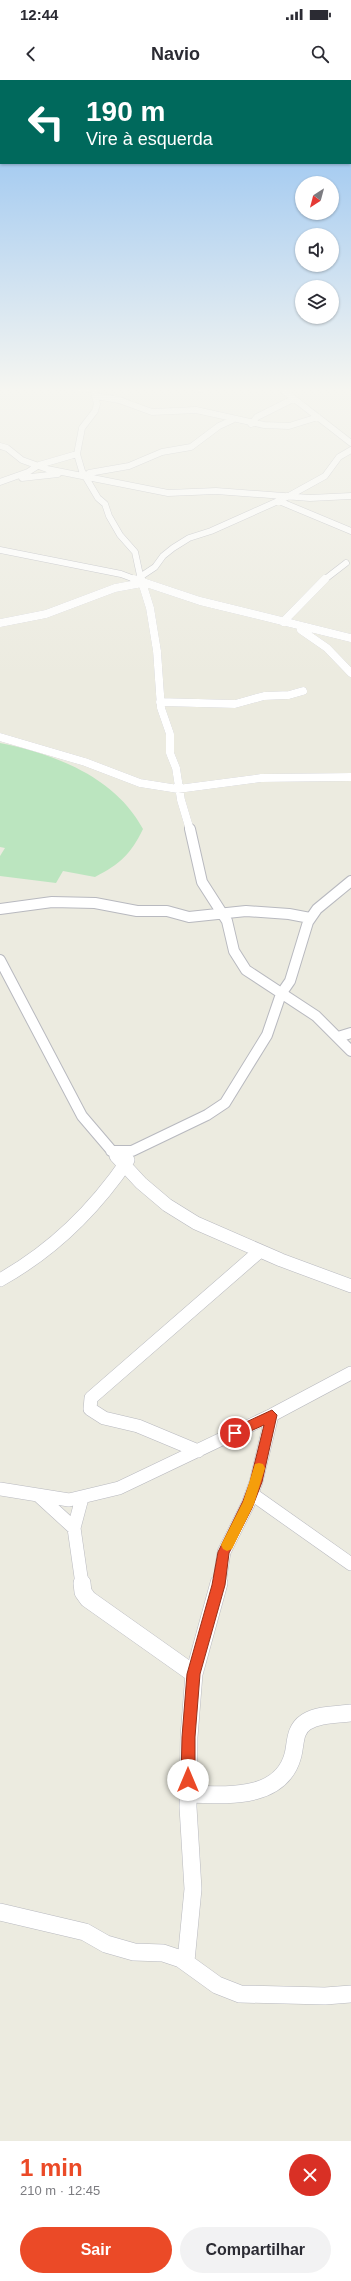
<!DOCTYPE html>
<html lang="pt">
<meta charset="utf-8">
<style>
body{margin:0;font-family:Helvetica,sans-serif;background:#f2f2f3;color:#2b2b33;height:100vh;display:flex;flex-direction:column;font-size:15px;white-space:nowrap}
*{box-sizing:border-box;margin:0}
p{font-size:13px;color:#7c7c81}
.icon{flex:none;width:22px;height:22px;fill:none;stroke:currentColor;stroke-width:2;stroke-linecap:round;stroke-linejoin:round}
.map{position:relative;height:2061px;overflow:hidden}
.panel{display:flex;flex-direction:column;background:#fff;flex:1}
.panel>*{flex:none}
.banner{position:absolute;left:0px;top:0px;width:351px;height:84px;box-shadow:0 1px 3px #0004;background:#00695c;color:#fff;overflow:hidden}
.needle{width:26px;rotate:216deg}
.tools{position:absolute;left:295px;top:96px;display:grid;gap:8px}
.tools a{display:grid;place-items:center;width:44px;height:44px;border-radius:50%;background:#fff;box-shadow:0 1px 3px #0004;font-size:20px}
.pin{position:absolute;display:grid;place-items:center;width:34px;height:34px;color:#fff;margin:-17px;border:2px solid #fff;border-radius:50%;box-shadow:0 1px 4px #0007}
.me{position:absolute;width:44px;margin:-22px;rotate:0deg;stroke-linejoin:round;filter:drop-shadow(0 0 3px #0008)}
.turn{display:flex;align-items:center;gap:14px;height:84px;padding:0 20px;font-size:18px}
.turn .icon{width:52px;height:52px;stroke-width:2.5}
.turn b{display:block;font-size:28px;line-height:34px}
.round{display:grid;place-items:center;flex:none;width:42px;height:42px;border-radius:21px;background:#f2f2f3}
.summary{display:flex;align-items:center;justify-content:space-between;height:68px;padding:0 20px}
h1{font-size:24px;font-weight:800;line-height:30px;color:#eb4a27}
.button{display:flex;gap:8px;margin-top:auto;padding:8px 20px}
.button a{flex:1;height:46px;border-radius:24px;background:#eb4a27;color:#fff;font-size:16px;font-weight:800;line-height:46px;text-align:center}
.button a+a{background:#f2f2f3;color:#2b2b33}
.status{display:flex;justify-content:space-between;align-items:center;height:28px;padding:0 20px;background:#fff;direction:ltr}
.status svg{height:11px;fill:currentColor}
header{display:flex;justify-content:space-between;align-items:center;height:52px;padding:0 20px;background:#fff;font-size:18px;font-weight:800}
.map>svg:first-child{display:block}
</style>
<div class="status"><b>12:44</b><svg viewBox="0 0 49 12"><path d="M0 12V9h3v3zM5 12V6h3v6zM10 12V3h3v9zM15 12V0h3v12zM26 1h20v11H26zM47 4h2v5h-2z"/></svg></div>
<header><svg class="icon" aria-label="back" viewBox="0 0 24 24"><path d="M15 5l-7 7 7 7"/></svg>Navio<svg class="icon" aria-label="search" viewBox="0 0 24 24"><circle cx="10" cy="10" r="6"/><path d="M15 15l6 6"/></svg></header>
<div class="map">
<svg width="351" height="2061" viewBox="0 0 351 2061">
<rect width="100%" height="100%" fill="#ecebe0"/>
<path fill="#bbe5bf" d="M0 663C55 674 115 697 143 749 131 774 120 784 95 797L63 791 56 803 0 796V776L5 768 0 767Z"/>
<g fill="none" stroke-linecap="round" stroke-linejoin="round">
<defs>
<path id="street-far4" d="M58 307 94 309
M93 307 97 324 95 331 82 348 77 374 82 391 98 418 105 424 109 436 120 455 135 472 141 500
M192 307 200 309
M279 307 351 363
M96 316 119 320 152 332 196 330 264 345 289 346 318 337
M251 344 257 337 293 319
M0 366 7 368 22 380 47 389 168 413 216 411 310 418 351 416
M89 393 129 386 162 372 191 367 219 346 232 340
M22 398 58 394
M0 402 28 392 39 385 77 374
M279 421 351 451
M0 470 121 494 137 500
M140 497 155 487 163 476 173 468 189 458 211 451 287 417 325 396 339 377 351 370
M324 500 346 483"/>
<path id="street-far3" d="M134 499 200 521 351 558
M141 499 150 528 157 571 161 628 170 654V673L176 688 181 720 190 750
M283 542 325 499
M0 543 46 534 115 508 142 503
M301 550 327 568 351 593
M160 622 235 624 264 616 289 615 303 611
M0 657 85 682 140 703 178 709 261 698 351 697"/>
<path id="street-far2" d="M190 749 202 802 227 841 234 871 246 890 316 936 351 971
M0 829 52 822 95 823 137 831H167L189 837 246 831 289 834 310 838
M0 880 82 1036 117 1077
M338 957 351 953
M111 1071H132L207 1035 225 1023 267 955 281 914 290 901 308 842 317 829 351 801"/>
<path id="street-far1" d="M116 1076 141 1103 167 1125 196 1143 281 1180 351 1206
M0 1200C52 1171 94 1130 128 1080
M198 1371 138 1346 104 1338 90 1329 91 1318 260 1171
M0 1409 69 1420 119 1408 272 1335 351 1293
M252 1414 351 1484
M39 1416 74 1448
M82 1504 74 1448 82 1418
M219 1504 224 1472 248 1424 256 1402 272 1335"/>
<path id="street" d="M82 1503 83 1512 88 1519 194 1594
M188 1714C225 1715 281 1721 293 1675 296 1663 294 1650 306 1642 319 1634 336 1635 351 1633
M0 1832 85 1852 106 1864 134 1872 163 1873 181 1879 217 1905 240 1914 325 1916 351 1914
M186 1881 193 1809 188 1727 189 1657 194 1594 219 1503"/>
</defs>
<use href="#street-far4" stroke="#b8b9bf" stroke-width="7"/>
<use href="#street-far3" stroke="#b8b9bf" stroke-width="8"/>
<use href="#street-far2" stroke="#b8b9bf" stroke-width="12"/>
<use href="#street-far1" stroke="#b8b9bf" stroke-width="14"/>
<use href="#street" stroke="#b8b9bf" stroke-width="18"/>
<use href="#street-far4" stroke="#fff" stroke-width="6"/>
<use href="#street-far3" stroke="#fff" stroke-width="8"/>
<use href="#street-far2" stroke="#fff" stroke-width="10"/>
<use href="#street-far1" stroke="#fff" stroke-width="13"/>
<use href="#street" stroke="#fff" stroke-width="17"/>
</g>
<linearGradient id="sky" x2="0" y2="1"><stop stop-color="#8abdf1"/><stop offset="0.52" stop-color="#f6f6f1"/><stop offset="1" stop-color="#f6f6f1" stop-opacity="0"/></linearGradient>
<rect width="351" height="596" fill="url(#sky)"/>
<path fill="#eb4a27" stroke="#993019" d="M272 1330 277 1335 262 1402 252 1428 229 1473 225 1505 200 1594 195 1657V1700L193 1704 188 1706 183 1704 181 1700 182 1657 187 1594 212 1505 218 1472 243 1421 250 1402 264 1345 235 1358 229 1353 231 1349Z"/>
<path fill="#f59e0b" d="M259 1383 263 1384 265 1388 254 1424 232 1469 227 1471 223 1469 221 1465 243 1422 255 1384Z"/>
</svg>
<div class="tools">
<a><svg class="needle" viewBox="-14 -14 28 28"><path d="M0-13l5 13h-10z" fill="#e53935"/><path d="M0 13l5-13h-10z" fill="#7c7c81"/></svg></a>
<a><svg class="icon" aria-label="sound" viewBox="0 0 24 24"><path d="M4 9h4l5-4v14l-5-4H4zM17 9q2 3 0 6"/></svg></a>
<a><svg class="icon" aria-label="layers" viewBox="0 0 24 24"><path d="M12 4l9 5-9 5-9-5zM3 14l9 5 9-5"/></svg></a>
</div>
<div class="pin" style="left:235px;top:1353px;background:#d93025"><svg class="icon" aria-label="arrive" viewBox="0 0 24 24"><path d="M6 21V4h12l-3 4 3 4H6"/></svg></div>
<svg class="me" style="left:188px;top:1700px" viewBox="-20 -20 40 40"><circle r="19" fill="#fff"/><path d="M0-13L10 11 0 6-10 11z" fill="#eb4a27"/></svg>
<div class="banner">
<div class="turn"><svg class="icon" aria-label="left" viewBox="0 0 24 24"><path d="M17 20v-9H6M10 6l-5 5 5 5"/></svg><div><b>190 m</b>Vire à esquerda</div></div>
</div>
</div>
<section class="panel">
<div class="summary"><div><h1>1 min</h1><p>210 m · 12:45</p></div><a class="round" style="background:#d93025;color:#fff"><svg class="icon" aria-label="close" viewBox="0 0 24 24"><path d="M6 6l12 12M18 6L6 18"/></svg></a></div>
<div class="button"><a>Sair</a><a>Compartilhar</a></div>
</section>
